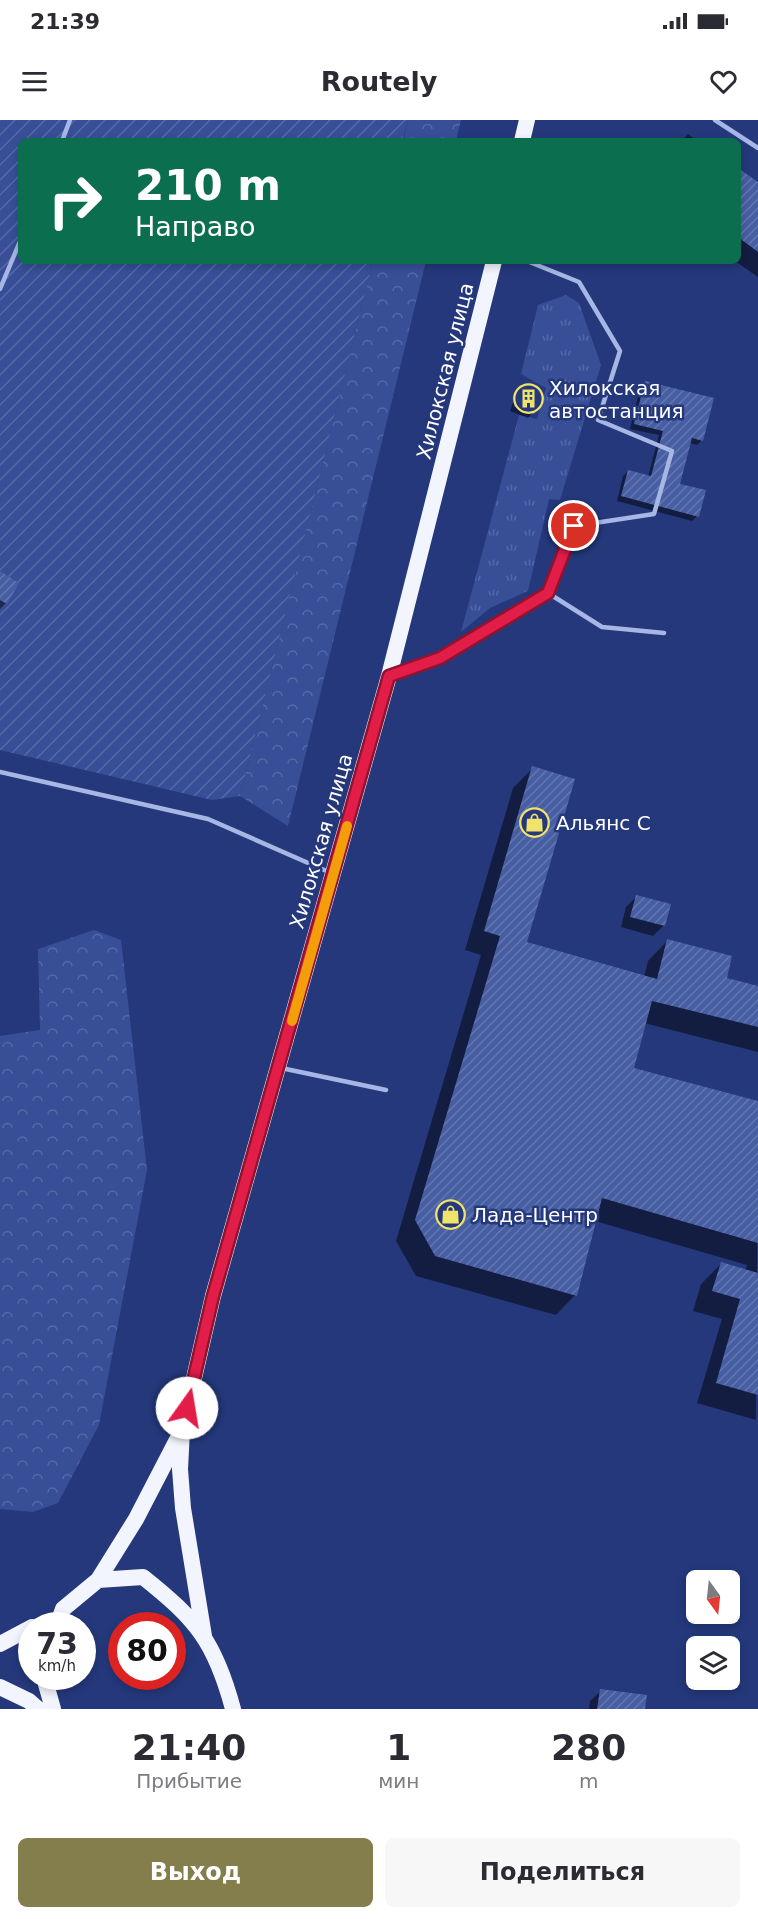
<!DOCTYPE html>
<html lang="ru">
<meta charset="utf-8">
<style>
body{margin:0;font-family:"DejaVu Sans",sans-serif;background:#f7f7f7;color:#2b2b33;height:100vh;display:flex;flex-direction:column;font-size:22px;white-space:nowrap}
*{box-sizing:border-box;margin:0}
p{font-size:20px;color:#7c7c81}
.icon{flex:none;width:33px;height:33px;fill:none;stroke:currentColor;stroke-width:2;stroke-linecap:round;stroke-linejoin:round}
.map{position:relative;height:1589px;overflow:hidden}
.panel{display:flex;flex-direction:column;background:#fff;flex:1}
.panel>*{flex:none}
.banner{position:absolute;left:18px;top:18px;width:723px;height:126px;border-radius:9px;box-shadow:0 3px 9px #0003;background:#0b6e4f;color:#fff;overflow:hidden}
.needle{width:39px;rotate:165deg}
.controls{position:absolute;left:686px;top:1450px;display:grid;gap:12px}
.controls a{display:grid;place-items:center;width:54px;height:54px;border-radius:9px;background:#fff;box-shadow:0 3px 9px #0003;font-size:30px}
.speed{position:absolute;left:18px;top:1492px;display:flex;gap:12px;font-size:30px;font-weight:700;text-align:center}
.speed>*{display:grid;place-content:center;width:78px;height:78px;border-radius:50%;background:#fff;box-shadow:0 3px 9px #0003;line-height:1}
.speed small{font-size:15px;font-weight:400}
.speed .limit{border:9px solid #d22;background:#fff;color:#111}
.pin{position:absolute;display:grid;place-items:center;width:51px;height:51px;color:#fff;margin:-26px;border:3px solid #fff;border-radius:50%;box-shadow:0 2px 6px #0007}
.me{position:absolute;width:66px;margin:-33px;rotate:13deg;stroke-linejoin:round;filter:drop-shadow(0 0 4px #0008)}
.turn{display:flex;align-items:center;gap:21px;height:126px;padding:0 18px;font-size:27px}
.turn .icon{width:78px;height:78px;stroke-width:2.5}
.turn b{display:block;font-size:42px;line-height:51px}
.eta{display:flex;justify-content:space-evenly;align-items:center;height:102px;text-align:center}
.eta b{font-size:36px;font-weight:800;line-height:42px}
.primary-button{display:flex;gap:12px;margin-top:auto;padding:12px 18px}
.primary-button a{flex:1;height:69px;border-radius:9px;background:#837e4c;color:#fff;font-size:24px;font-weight:800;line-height:69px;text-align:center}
.primary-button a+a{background:#f7f7f7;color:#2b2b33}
.status{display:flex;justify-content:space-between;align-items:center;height:42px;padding:0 30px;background:#fff;direction:ltr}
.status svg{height:16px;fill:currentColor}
header{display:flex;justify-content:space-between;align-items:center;height:78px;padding:0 18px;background:#fff;font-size:27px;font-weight:800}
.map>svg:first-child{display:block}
</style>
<div class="status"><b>21:39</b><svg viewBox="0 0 49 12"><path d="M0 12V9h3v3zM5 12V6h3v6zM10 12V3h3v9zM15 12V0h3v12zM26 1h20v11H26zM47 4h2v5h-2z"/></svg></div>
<header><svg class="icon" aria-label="menu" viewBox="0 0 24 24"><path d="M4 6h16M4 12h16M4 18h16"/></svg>Routely<svg class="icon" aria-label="heart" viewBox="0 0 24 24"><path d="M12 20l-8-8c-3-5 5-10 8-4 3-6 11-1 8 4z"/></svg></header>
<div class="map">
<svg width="758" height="1589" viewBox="0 0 758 1589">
<defs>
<pattern id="grass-tufts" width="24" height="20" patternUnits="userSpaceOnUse" patternTransform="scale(1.5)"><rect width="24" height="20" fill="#384f98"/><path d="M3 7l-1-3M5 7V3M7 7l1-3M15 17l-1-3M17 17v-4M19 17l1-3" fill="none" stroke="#5669a7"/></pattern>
<pattern id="forest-crowns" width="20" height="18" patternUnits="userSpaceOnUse" patternTransform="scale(1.5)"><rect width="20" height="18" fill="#384f98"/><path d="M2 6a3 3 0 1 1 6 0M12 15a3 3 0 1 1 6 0" fill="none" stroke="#5669a7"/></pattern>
<pattern id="garden-furrows" width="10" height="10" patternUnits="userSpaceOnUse" patternTransform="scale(1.5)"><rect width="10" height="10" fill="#384f98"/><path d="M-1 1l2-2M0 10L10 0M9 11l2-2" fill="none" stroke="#5669a7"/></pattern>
<pattern id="building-hatch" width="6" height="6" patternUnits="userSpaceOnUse" patternTransform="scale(1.5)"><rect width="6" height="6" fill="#485ea2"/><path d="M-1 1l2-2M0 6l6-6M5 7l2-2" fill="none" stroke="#6376b0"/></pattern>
</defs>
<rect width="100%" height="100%" fill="#24387b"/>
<path fill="url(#grass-tufts)" d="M566 175 579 183 601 245 560 380 549 379 528 471 490 488 461 512 519 295 537 299 546 268 521 254 538 185Z"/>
<path fill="url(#forest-crowns)" d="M408 0H461L456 21H403Z
M373 141H426L288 706 240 676Z
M94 810 121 820 147 1050 99 1305 58 1383 33 1392 0 1389V916L40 910 38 829Z"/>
<path fill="url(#garden-furrows)" d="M0 0H408L402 21H21V141H373L240 676 212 680 0 630Z"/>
<path fill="#0007" d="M688 14 697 21H681Z
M738 50 758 64V157L735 141H738Z
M645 263 702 320 697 325 690 323 679 365 697 396 692 401 617 381 623 356 628 351 648 357 659 315 630 309 640 268Z
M522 267 532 293 528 298 510 291 517 272Z
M0 453 6 483 0 489Z
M533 648 526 823 644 857 648 841 667 821 725 859 758 868V932L644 903 632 949 758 982 756 1300 697 1283 722 1199 693 1191 701 1164 721 1144 745 1151 747 1145 595 1101 575 1175 556 1195 416 1156 396 1121 481 835 465 830 513 668Z
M636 777 664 805 653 816 621 807 626 787Z
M601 1571 644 1589H589L590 1581Z"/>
<path fill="url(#building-hatch)" d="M738 48 758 62V132L738 117Z
M645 261 714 278 703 321 692 318 680 364 706 370 699 397 621 376 628 350 651 356 663 311 634 304Z
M521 265 542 272 534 294 514 286Z
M0 451 19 463 7 484 0 480Z
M532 646 575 659 527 822 657 859 667 819 732 836 727 858 758 866V907L652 881 634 948 758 981V1123L602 1078 577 1176 435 1136 415 1100 500 816 484 811Z
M636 775 671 784 665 806 630 797Z
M721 1142 758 1153V1275L716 1263 740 1179 712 1171Z
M600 1569 647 1575 645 1589H597Z"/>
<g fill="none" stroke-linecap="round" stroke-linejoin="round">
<path stroke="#a7b7e5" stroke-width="4.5" d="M715 0 758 28
M62 21 70 0
M0 169 21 119
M548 473 602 507 664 513
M395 554 440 538 548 473 575 406 654 394 672 331 598 300 620 231 579 162 527 141
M0 652 208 699 331 753
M281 948 386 970"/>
<path stroke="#f3f5fe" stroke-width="16" d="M522 21 527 0
M98 1460 136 1399 179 1316
M57 1506 63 1489 98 1460 143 1457C197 1500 215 1522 233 1589
M204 1516 183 1388 180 1349 182 1310 213 1176 389 556 494 141
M0 1524 32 1507
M44 1557 53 1589
M0 1567 29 1581 38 1589"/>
</g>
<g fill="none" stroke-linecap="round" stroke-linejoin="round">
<defs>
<path id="route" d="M187 1288 213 1176 389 556 440 538 548 473 574 406"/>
</defs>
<use href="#route" stroke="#92132f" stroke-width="15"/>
<use href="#route" stroke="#e11d48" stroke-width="10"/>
<path stroke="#f59e0b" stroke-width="10" d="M292 901 347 706"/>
</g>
<defs>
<symbol id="building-ring" viewBox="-11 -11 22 22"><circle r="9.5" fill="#24387b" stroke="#efe36b" stroke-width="1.5"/><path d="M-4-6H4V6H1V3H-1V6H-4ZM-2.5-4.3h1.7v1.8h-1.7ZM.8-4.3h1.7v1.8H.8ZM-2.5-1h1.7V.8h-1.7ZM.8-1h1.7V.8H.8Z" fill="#efe36b"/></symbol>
<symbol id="shop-ring" viewBox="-11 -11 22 22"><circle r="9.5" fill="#24387b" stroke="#efe36b" stroke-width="1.5"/><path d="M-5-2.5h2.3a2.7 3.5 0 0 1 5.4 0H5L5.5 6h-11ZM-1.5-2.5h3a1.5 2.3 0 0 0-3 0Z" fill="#efe36b"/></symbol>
</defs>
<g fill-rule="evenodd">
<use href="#building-ring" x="512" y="262" width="33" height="33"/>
<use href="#shop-ring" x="518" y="686" width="33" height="33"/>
<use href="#shop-ring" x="434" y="1078" width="33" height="33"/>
</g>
<g text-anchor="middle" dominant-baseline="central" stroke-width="5" stroke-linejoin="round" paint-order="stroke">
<g font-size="20" fill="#fff" stroke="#24387b">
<text transform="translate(445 251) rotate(-76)">Хилокская улица</text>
<text transform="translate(321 721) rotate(-74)">Хилокская улица</text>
</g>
<g font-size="20" fill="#fff" stroke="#24387b" text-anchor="start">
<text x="549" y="268">Хилокская<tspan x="549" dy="23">автостанция</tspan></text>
<text x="556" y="703">Альянс С</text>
<text x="472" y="1095">Лада-Центр</text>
</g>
</g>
</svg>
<div class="controls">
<a><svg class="needle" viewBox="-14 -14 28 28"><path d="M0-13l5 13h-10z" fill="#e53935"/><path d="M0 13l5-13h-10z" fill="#7c7c81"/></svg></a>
<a><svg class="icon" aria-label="layers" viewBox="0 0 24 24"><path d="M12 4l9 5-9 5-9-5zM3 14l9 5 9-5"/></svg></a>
</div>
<div class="speed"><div>73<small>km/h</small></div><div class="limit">80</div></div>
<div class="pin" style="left:574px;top:406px;background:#d93025"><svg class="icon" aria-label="arrive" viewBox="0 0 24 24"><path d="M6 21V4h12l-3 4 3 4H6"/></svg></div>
<svg class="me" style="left:187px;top:1288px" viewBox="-20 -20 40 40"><circle r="19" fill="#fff"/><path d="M0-13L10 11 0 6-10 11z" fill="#e11d48"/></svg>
<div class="banner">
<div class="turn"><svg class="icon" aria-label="right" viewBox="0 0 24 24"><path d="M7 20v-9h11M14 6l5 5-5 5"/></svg><div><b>210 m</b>Направо</div></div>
</div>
</div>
<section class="panel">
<div class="eta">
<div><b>21:40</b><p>Прибытие</p></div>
<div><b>1</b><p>мин</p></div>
<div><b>280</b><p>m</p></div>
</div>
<div class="primary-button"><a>Выход</a><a>Поделиться</a></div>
</section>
